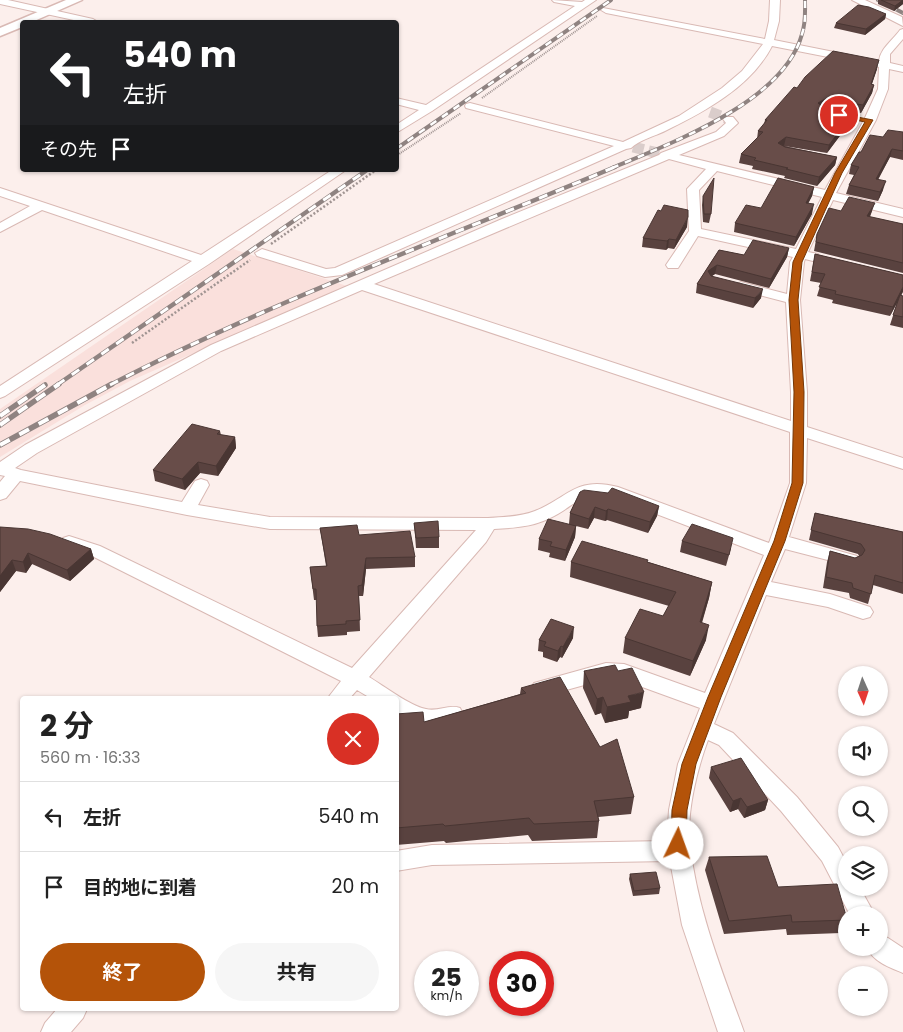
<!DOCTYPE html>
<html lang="ja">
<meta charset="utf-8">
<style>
body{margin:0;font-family:Poppins,"Noto Sans JP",sans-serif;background:#f6f6f6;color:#222;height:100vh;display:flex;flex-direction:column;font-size:19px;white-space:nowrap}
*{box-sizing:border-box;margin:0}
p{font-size:16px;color:#767676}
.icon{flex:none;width:28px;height:28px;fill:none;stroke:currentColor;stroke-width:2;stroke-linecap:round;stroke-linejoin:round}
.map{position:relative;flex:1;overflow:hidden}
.side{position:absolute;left:20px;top:696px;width:379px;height:315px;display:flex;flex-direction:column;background:#fff;border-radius:5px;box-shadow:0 1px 4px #0004}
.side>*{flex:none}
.hud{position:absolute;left:20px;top:20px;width:379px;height:152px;border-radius:5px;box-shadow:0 1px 4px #0004;background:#202124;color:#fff;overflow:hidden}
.needle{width:32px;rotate:177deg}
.buttons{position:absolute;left:838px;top:666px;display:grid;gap:10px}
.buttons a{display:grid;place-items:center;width:50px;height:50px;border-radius:50%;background:#fff;box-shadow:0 1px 4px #0004;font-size:25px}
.speed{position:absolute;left:414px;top:951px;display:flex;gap:10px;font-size:25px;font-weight:700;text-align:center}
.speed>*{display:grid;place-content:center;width:65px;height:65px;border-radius:50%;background:#fff;box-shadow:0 1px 4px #0004;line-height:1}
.speed small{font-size:12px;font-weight:400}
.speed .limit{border:8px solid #d22;background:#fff;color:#111}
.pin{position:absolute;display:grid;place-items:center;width:42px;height:42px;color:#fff;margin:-21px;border:2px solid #fff;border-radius:50%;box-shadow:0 1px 5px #0007}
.me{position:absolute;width:55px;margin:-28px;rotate:3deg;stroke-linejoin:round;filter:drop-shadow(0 0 4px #0008)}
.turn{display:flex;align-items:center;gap:18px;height:105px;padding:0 20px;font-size:22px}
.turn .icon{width:65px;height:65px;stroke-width:2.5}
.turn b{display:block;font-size:35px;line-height:42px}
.then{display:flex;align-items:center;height:48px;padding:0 20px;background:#0003;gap:10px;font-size:19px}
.round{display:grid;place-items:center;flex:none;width:52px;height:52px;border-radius:26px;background:#f6f6f6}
.summary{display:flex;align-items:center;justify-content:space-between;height:85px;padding:0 20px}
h1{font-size:30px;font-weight:700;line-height:38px}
.button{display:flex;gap:10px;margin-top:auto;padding:10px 20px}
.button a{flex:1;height:58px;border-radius:30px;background:#b45309;color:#fff;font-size:20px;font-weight:700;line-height:58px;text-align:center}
.button a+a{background:#f6f6f6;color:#222}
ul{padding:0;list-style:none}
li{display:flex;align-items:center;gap:15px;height:70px;padding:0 20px;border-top:1px solid #e0e0e0}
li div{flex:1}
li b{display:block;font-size:19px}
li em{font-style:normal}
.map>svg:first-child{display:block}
</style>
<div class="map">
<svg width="903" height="1032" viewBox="0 0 903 1032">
<rect width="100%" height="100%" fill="#fcefec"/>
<path fill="#fae0dc" d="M233 249 347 286 130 381 85 405 0 457V409Z"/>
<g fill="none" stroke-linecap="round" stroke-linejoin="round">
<path stroke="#dacdcb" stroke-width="11" stroke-dasharray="11 5" stroke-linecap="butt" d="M710 112 729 119
M633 147 662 154"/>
<defs>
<path id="minor" d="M0 0H8L93 19 98 22H83L0 4Z
M552 0 582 2 585 0H596L432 111 396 133V125L419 110 396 104V98L426 105 575 6 554 2Z
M770 0H780L779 21 774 40 879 61C880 49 892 41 900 30L903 29V39L890 54V63L903 66V72L889 69 888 89 876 120 836 193 903 209V217L833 200 808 252 818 254 820 257 813 261 805 259 804 262 800 300 807 392V427L903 458V469L807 438 806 483 789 537 857 556 860 560 857 564 851 566 785 549 771 582 830 594 870 607 873 612 870 617 863 619 828 607 766 595 714 724 733 733 797 797 838 847 846 862V888H860L875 915H850L822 861 781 811 719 745 708 740C697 770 686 813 690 845 697 909 722 971 744 1032H718L682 925 670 861 432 865 396 871V851L432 845 667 841 669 810 678 764 700 708 623 680 606 679 541 697 534 695 531 689 534 683 606 663 624 664 705 693 764 555 609 496C577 492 574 508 548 519 531 527 512 528 494 529L486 542 369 677C384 686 410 706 426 709 438 712 449 704 460 708L463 714 460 720C434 728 420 727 396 713V699H372L357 690 349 699H327L341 681 88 554 63 546 60 542 63 538 69 536 100 546 352 668 476 530 270 529 187 515 20 481 6 498 0 500V482L5 476 0 475V462L25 445 211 345 502 219 659 155 661 153 716 132 726 123 723 119 725 117H733L738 123 724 136 679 155 825 190 864 120 878 89 879 67 772 46C751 87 704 112 665 131 655 136 639 140 631 148L626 149 342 275 325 277 257 256 255 253 262 249 326 269 335 268 614 146 466 108 465 106 466 104 470 103 623 142 679 116 722 88 742 71 763 44 606 13 601 10 603 8 765 39 769 21ZM669 159 706 169 687 189 689 231 666 265 668 268H678L698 236 793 257 790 262 787 294 741 282 734 286 736 289 786 302 791 392V421L374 284ZM717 171 822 197 796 249 701 229 699 190ZM362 290 790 432V483L769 543 618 487C576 476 569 497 535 511 520 517 503 517 488 518L270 517 198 505 209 485 207 481 201 479 195 481 182 502 21 470 15 468 37 453 221 351Z
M852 0H865L902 17 903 26Z
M332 170H346L209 264 5 396 0 398V386L192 261 42 210 0 232V223L30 206 0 196V188L201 255Z
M879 935 888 938 903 948V973C889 967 874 962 867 948H879Z
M57 1009H87L83 1018 71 1032H41L45 1023Z"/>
<path id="major" d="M66 0H82L32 22H22V27L0 36V28Z"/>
</defs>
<use href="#minor" stroke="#d9b9b4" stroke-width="2"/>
<use href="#major" stroke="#d9b9b4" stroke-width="3"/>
<path stroke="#a09492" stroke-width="2" stroke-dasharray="1 1" stroke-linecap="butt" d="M482 98 597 16
M396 156 461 113"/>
<path stroke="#a09492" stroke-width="2.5" stroke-dasharray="2 2" stroke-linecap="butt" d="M271 244 376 170
M132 343 250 260"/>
<use href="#minor" fill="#fff" fill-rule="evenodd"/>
<use href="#major" fill="#fff" fill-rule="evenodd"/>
<defs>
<path id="rail-far2" d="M878 0 903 13
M396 149 611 0
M612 168C671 143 784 102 802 34 806 22 805 12 805 0"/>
<path id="rail-far1" d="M57 385 367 170
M110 385C272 301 446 238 615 167"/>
<path id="rail" d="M0 416 45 385
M0 425 59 384
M0 445 112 384"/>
</defs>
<use href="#rail-far2" stroke="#8f8381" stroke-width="4"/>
<use href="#rail-far1" stroke="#8f8381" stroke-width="4.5"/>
<use href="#rail" stroke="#8f8381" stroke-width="5.5"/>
<use href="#rail-far2" stroke="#fff" stroke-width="2.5" stroke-dasharray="7" stroke-linecap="butt"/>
<use href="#rail-far1" stroke="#fff" stroke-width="3" stroke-dasharray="9" stroke-linecap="butt"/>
<use href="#rail" stroke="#fff" stroke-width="4" stroke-dasharray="11" stroke-linecap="butt"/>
</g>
<path fill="#59423f" d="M878 0H903V4L894 11 878 4Z
M886 14 885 19 865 35 834 28 836 23Z
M877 69 872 84 874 85 872 93 861 113 823 107 824 108 858 114 856 123 854 126 848 125 827 153 784 146 837 157 835 165 817 186 784 178 785 176 752 169 753 166 739 163 741 154 757 139 758 131 764 124 765 120 797 88Z
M903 132V160L890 157 878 180 883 190 878 201 846 194 849 185 854 175 849 174 851 165 861 152 883 137Z
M814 187 812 196 808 203 812 214 794 246 734 232 735 223 761 208Z
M703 196 711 214 709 223 703 222 702 205Z
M841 211H872L870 217 903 224V273L814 251 817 234Z
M687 227 674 249 668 248 666 250 642 247 643 238Z
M789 248 787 257 769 288 715 274 712 276 761 298 753 308 696 293 697 284 719 250 744 255Z
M815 254 903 275V292L901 296H903V328L890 325 897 303 890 316 832 303 833 300 817 296 821 283 810 281Z
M220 431 221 435 235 437 236 448 218 476 200 473 185 490 155 481 153 470Z
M580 492 659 506 657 516 648 533 607 520 605 521 594 518 588 529 576 526 575 537 565 561 549 557 550 553 538 550 539 539 569 524 570 513Z
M815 513 903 532V594L873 585 868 604 850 598 849 593 823 588 827 562 830 551 855 558 859 556 858 554 809 540Z
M414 523 439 537V548H416Z
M0 527 91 549 94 559 70 581 32 564 26 573 16 571 0 592Z
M320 528 359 535 415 557V567L366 569 363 596H359L360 631 347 632V635L318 637 317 626V600H314L310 567 326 566Z
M682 541 731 548 726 566 680 552Z
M571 562H648L712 582 709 598 702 623 706 640 690 676 623 653 625 638 663 616 669 606 570 577Z
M573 638 562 658 560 657 557 662 543 657V652L538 651 539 640Z
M584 671H618L641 708 629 711 628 718 605 723 601 713 595 715 583 688Z
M521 688 600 747 634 797 631 814 598 817 599 821 597 838 532 841 528 835 446 843 444 841 396 845V714L424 722 520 694Z
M711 767 768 800 765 810 744 818 738 809 730 812 709 778Z
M709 857 846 916V922L841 933 787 935 786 929 724 934 705 870Z
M630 874 660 888 659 894 633 896 629 879Z"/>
<path fill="#493633" d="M903 0V4L894 11 895 6Z
M886 14 885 19 865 35 866 29Z
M879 60 877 69 869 92 871 84Z
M874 85 872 93 861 113 863 105Z
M825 99 823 107 818 103Z
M858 114 856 123 854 126 856 118Z
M850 117 848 125 827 153 829 145Z
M786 137 784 146 778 143Z
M892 149 890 157 873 188 876 179Z
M837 157 835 165 817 186 819 177Z
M886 181 883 190 878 201 880 192Z
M814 187 812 196 804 212 806 203Z
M875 203 872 211 865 225 867 216Z
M814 204 812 214 794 246 796 237Z
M688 217 687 227 674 249 676 240Z
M669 239 668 248 666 250 667 241Z
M789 248 787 257 769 288 771 279Z
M717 265 715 274 706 280 708 271Z
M903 287V291L890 316 893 307Z
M763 289 761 298 753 308 755 298Z
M235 437 236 448 218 476 216 466Z
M198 462 200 473 185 490 182 479Z
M659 506 657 516 648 533 650 522Z
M595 507 594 518 588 529 589 519Z
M608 509 607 520 605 521 606 511Z
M576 526 575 537 565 561 566 550Z
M91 549 94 559 70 581 67 570Z
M28 553 32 564 26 573 23 562Z
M366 558V569L363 596 362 585Z
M12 560 16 571 0 592V576Z
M712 582 709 598 697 637 700 622Z
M709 625 706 640 690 676 693 661Z
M574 627 573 638 562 658 563 647Z
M561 646 560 657 557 662 558 651Z
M644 692 641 708 629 711 628 718 605 723 607 707 628 696Z
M603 697 601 713 595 715 597 699Z
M741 798 738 809 730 812 733 801Z
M768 800 765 810 744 818 747 807Z"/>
<path fill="#684d49" stroke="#493633" d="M881 0H903L895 6Z
M858 5 869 7 886 14 866 29 836 23Z
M833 51 879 60 871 84 874 85 863 105 825 99 818 103 824 108 858 114 856 118 850 117 829 145 786 137 778 143 785 147 837 157 819 177 786 169 788 168 754 160 756 158 741 154 763 132 758 131 767 120H765L794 87 797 88 805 77Z
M888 130 903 132V151L892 149 876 179 886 181 880 192 849 185 859 167 851 165 859 152H861L870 135 883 137Z
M714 178 711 214H704L703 196Z
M778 178 814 187 806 203 814 204 796 237 735 223 746 205 761 208Z
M849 197 875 203 867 216 903 224V263L816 242 817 234 829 208 841 211Z
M664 205 688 210V217L676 240 669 239 667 241 643 238 658 210 661 211Z
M753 240 789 248 771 279 717 265 708 271 711 276 763 289 755 298 697 284 719 250 744 255Z
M815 254 903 275V287L893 307 835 294 836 291 819 287 825 274 812 272Z
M900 295 903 296V317L893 315Z
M192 424 220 431 217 434 235 437 216 466 198 462 182 479 153 470Z
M612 488 659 506 650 522 608 509 606 511 595 507 589 519 570 513 580 492 584 490 608 493Z
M815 513 903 532V583L875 575 871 594 853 588 852 583 826 577 830 551 855 558 862 555 865 550 861 544 811 530Z
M548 519 576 526 566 550 550 546 552 542 539 539Z
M438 521 439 537 416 538 414 523Z
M692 524 733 538 729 555 682 541Z
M357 525 359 535 410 531 415 557 366 558 362 585 358 586 360 620 346 621V624L317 626 316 589H313L310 567 327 566 320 528Z
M0 527 28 529 50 534 91 549 67 570 28 553 23 562 12 560 0 576Z
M582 541 648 560 647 562 712 582 700 622 709 625 693 661 625 638 640 609 663 616 676 592 571 562Z
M551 619 574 627 563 647 561 646 558 651 544 646 546 642 539 640Z
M615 665 618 671 632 668 644 692 628 696 631 702 607 707 603 697 597 699 584 671Z
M560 677 600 747 617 739 634 797 594 801 599 821 534 824 529 818 445 826 443 824 396 828V714L423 712 424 722 526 693 521 688Z
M741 758 768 800 747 807 741 798 733 801 711 767Z
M767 856 778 887 837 884 846 916V920L792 922 791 915 729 921 709 857Z
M656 872 660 888 634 891 630 874Z"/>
<path fill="#b45309" stroke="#753606" d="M836 113 873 120 842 173 802 262 798 300 804 392 803 483 785 541 721 697 696 764 687 810 686 844 683 848 678 850 673 848 671 844 672 810 682 764 708 697 774 541 792 483 794 392 789 300 793 262 835 173 865 122 836 116Z"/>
</svg>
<div class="buttons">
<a><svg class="needle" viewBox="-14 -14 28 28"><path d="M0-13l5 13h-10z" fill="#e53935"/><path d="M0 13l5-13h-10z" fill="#767676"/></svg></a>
<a><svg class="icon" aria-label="sound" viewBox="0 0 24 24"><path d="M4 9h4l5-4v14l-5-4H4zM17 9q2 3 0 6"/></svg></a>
<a><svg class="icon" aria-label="search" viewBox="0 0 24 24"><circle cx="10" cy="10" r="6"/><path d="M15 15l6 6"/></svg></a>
<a><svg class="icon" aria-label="layers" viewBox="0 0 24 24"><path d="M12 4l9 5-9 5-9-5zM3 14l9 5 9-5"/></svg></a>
<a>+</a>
<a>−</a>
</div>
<div class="speed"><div>25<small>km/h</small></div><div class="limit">30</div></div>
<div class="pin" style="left:839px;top:115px;background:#d93025"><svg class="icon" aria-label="arrive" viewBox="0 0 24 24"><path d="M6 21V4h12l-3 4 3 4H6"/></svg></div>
<svg class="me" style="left:678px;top:844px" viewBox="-20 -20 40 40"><circle r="19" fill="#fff"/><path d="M0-13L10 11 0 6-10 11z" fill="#b45309"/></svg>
<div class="hud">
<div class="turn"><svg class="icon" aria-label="left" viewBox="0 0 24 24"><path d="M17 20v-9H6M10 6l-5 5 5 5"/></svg><div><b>540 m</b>左折</div></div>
<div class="then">その先<svg class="icon" aria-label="arrive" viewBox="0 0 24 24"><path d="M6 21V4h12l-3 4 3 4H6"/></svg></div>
</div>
<section class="side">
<div class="summary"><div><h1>2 分</h1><p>560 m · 16:33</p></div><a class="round" style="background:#d93025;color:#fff"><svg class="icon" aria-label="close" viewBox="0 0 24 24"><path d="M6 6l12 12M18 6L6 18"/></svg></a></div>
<ul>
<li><svg class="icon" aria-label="left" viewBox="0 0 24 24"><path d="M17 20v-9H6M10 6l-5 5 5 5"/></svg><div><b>左折</b></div><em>540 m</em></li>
<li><svg class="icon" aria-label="arrive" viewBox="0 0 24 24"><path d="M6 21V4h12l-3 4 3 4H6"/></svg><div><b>目的地に到着</b></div><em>20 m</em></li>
</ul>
<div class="button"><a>終了</a><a>共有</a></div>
</section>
</div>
